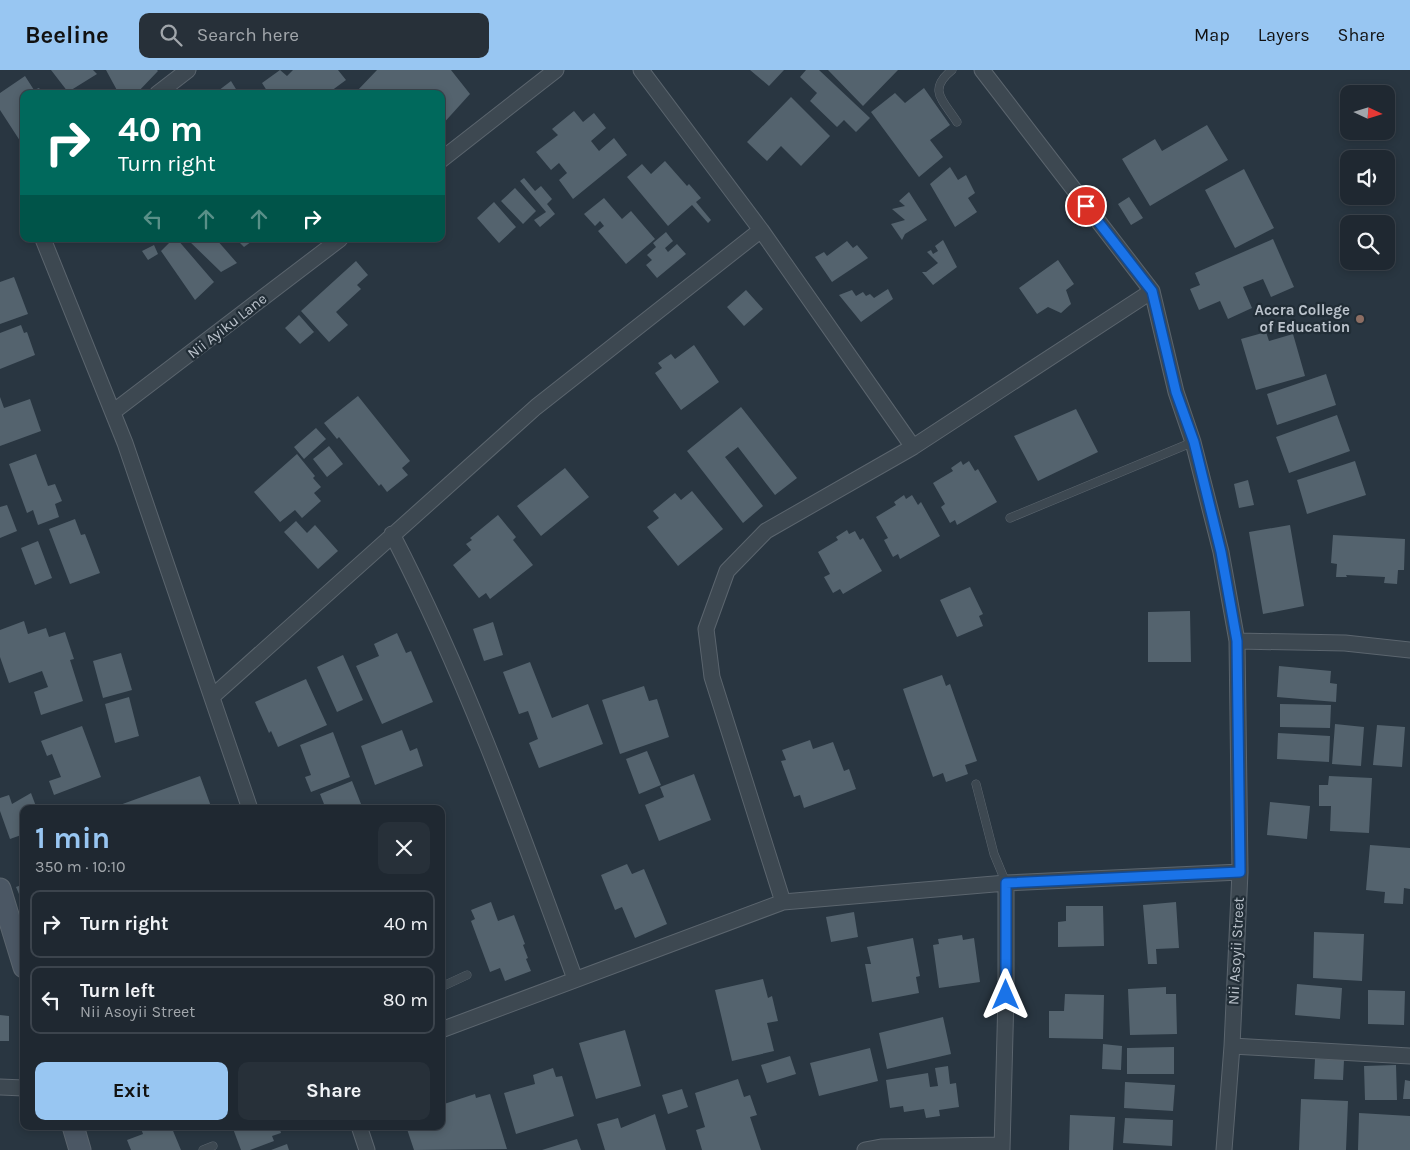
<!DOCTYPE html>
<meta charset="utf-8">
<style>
body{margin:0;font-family:Karla,sans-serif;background:#273039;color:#f1f3f6;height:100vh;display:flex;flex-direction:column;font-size:19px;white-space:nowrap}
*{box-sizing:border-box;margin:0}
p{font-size:16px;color:#a1a6ab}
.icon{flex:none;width:28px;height:28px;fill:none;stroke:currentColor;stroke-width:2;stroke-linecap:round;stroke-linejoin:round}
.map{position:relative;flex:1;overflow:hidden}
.sheet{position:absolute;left:20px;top:735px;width:425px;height:325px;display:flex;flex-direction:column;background:#1f2831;border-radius:10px;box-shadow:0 2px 8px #0003,0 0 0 1px #3c444d}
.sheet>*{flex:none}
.hud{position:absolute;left:20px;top:20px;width:425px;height:152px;border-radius:10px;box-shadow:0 2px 8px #0003,0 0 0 1px #3c444d;background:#00695c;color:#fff;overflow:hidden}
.needle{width:32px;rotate:94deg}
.controls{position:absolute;left:1340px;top:15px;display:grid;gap:10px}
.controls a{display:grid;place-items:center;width:55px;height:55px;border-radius:10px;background:#1f2831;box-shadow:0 2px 8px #0003,0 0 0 1px #3c444d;font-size:25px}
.pin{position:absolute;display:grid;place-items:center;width:42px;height:42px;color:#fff;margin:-21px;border:2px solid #fff;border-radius:50%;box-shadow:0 1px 5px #0007}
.me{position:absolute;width:55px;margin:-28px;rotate:0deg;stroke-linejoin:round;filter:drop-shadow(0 0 4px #0008)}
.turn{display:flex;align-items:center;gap:18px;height:105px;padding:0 15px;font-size:22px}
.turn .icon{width:65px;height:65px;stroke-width:2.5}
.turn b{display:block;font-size:35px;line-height:42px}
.lanes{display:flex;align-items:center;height:48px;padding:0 15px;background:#0003;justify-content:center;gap:25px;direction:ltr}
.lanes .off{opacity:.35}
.round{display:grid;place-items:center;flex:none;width:52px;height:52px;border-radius:10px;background:#273039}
.headline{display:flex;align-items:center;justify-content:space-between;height:85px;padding:0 15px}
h1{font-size:30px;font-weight:700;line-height:38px;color:#98c6f2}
.cta{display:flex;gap:10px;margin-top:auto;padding:10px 15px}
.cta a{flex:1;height:58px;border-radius:10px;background:#98c6f2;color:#111;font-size:20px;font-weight:700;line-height:58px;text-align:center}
.cta a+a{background:#273039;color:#f1f3f6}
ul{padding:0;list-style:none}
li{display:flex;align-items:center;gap:15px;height:68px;margin:0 10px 8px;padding:0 5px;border:2px solid #3c444d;border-radius:10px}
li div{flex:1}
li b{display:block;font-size:19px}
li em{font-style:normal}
header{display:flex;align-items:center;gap:30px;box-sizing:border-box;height:70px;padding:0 25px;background:#98c6f2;color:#111}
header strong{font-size:24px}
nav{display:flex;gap:28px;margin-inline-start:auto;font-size:18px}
.search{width:350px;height:45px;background:#273039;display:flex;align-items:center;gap:12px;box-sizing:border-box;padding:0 18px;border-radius:10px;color:#a1a6ab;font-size:19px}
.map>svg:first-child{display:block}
</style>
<header>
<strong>Beeline</strong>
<div class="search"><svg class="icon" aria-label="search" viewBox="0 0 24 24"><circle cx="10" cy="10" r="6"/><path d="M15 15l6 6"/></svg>Search here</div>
<nav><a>Map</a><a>Layers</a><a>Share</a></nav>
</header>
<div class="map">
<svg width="1410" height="1080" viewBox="0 0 1410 1080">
<rect width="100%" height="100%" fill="#293641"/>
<path fill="#54636e" d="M51 0H93L97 4 68 22Z
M106 0H157L158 1 136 24H119Z
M280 0 287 6 293 0H338L346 10 327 24H269L262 13Z
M377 0H451L470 24 441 56V24H358L356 22Z
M750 0H784L769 16Z
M806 0H819L870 48 856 62 844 50 837 57 810 31 817 23 800 7Z
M828 0H898L863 36Z
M25 6 34 20 39 18 43 24H24V77L0 40V23Z
M231 11 239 24H214Z
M924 18 950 55 930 70 943 87 919 107 871 42 895 23 905 33Z
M791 27 830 66 801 96 781 76 767 91 747 72Z
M574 41 583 52 594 43 606 58 591 71 599 81 614 68 627 85 573 129 559 110 567 103 559 93 551 100 536 82 558 65 552 59Z
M1207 55 1228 90 1150 136 1122 89 1155 69 1162 81Z
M665 91 687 116 689 114 701 128 696 132 711 150 708 153 692 135 668 156 627 107 642 94 651 104Z
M950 97 958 110 966 105 975 123 968 128 977 142 955 157 930 114Z
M1244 99 1274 158 1235 178 1205 120Z
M524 108 535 121 541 116 552 129 547 134 555 144 540 157 534 150 546 142 520 111Z
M515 118 536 141 523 154 501 131Z
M909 122 927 150 905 164 902 170 891 154 905 150 892 139 905 136 899 131Z
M1129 127 1143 148 1131 155 1118 134Z
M604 128 622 149 631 141 655 169 626 194 598 161 604 156 600 151 595 156 584 144Z
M494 132 516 157 499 173 477 148Z
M666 162 673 171 665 178 668 182 677 174 686 184 657 208 646 195 652 190 647 185 656 177 653 173Z
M173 169H177L214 212 195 230 161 181Z
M187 169H216L237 193 221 202Z
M236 169H255L244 177Z
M1273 169 1294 217 1271 227 1263 209 1243 217 1252 238 1228 249 1220 231 1199 240 1190 219 1200 215 1195 203Z
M943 170 957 197 933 215 922 202H926L938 193 927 182 931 180 933 184 938 181 935 176Z
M847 171 853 178 857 175 868 188 832 212 815 187 824 182 827 186Z
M154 175 158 184 148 190 142 181Z
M1058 190 1074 214 1066 220 1071 234 1061 243 1048 237 1037 244 1019 218Z
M356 191 368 205 357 215 361 219 336 242 348 255 329 272 301 241Z
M14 207 28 244 0 254V212Z
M888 219 893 229 861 252 839 225 852 220 856 226 863 222 866 226 870 224 874 228Z
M746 220 763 239 744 256 727 237Z
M299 245 314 262 300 274 285 258Z
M21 255 24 263 27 262 35 285 0 299V263Z
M1266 262 1269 271 1293 264 1305 306 1256 320 1241 269Z
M694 275 719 312 681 340 655 303 662 298 658 293 671 284 675 289Z
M1326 304 1336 335 1277 355 1267 324Z
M358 326 410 391 402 398 408 405 387 422 381 414 379 416 339 367 337 369 324 353Z
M0 327 4 338 30 329 41 361 0 376Z
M741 337 797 408 775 425 738 377 725 387 763 436 743 453 687 381Z
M1076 339 1098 382 1038 411 1014 366Z
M1337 345 1350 381 1289 403 1276 367Z
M316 358 326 369 304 389 294 377Z
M329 376 343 394 327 407 313 389Z
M36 384 48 416 55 414 62 431 55 434 59 447 38 455 33 440 27 443 9 394Z
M297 384 315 406 313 408 321 417 314 423 321 431 302 448 295 440 280 452 254 422Z
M961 391 963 395 969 391 975 401 978 399 997 432 957 455 955 450 950 453 941 437 945 434 933 413 953 401 951 398Z
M1355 391 1366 425 1307 444 1297 410Z
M565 398 589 427 541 466 517 436Z
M1248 410 1254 435 1239 438 1234 414Z
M692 421 723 459 678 496 647 457 659 448 653 441 675 423 681 430Z
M904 425 906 429 912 425 918 435 921 432 940 466 900 489 898 484 893 487 884 470 888 468 876 447 896 435 894 432Z
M7 435 17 461 0 468V437Z
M498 445 516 467 513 470 533 495 490 529 486 523 479 528 453 495 471 480 466 474 472 470 470 468Z
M75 449 81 465 85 464 100 503 70 514 49 459Z
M296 451 307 463 315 455 338 481 318 499 284 462Z
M1290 455 1304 536 1263 544 1249 462Z
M847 460 849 464 855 461 860 470 863 468 882 501 843 524 840 519 833 523 824 507 830 504 818 482 838 470 836 467Z
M1333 465 1405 469 1404 500H1398L1397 514 1384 513 1385 507 1346 505 1347 507H1336L1337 494 1331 493Z
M38 471 52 508 35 515 21 478Z
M970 517 983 544 979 546 983 556 957 567 940 530Z
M1190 541 1191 592H1148V542Z
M24 551 28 564 46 558 49 567 65 562 74 589 70 590 83 631 41 645 34 622 48 617 42 601 9 613 0 587V560Z
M493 552 503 585 484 591 473 559Z
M397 563 406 583 411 581 433 632 382 654 356 596 379 586 374 574Z
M121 583 132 620 103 628 93 591Z
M343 585 363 630 337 642 317 597Z
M530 592 552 648 588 634 603 674 539 698 529 673 538 669 528 641 519 644 503 602Z
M1279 596 1331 601 1330 613 1337 614 1336 632 1277 627Z
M942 605 946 616 950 614 977 691 965 695 968 704 946 712 943 703 933 707 903 619Z
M306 609 327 655 278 677 271 661 269 663 255 632Z
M644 616 649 631 657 629 669 667 620 684 602 630Z
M129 627 139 666 115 673 105 634Z
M1280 634 1331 635 1330 658 1280 657Z
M1335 654 1364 657 1361 696 1332 694Z
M1377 655 1405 657 1402 697 1373 695Z
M82 656 101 707 54 725 49 711 61 707 52 684 47 686 41 671Z
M402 660 410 681 417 678 423 696 375 715 361 676Z
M333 662 350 707 311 722 305 707 311 705 300 675Z
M1278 663 1330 666 1329 692 1277 689Z
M810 670 813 679 833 672 844 701 849 699 856 719 804 738 800 725 794 727 781 691 786 690 782 680Z
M647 681 661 715 639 724 626 689Z
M694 704 711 750 659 771 645 735 664 727 660 717Z
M200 706 212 739H118L117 736Z
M1329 706 1372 708 1369 763 1330 761 1331 736H1319V715H1328Z
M352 711 363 739H326L320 724Z
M31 723 37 739H24V764L10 769 0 741V728L9 725 12 734Z
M1270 732 1310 736 1307 769 1267 765Z
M1370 775 1410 778V819L1404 818 1403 834 1384 833 1385 822 1366 820Z
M627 794 632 804 644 799 667 854 635 868 622 837 615 840 601 805Z
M24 814V836L16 817Z
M491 832 498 851 514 845 525 874 523 875 528 888 526 889 531 901 505 911 500 898 490 902 471 851 475 849 471 840Z
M1176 832 1179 878 1156 879 1157 894H1148L1143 835Z
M1066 836H1103L1104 876 1058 877V852L1066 851Z
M854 842 858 867 831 872 826 847Z
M1314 862 1364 864 1362 911 1313 908Z
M962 865 963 870 974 868 980 912 939 918 933 875 939 874 938 869Z
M913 868 920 906 916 907 919 923 872 932 865 894H871L867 877Z
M763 909 768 928 772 926 778 951 767 953 774 981 732 991 715 920Z
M1297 914 1342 918 1340 949 1295 945Z
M1166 917V924H1176L1177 964 1130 965 1128 919Z
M1368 920 1405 921 1404 955 1368 954Z
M1065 924 1104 925 1103 969 1049 968V941H1064Z
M0 945 9 946V971H0Z
M943 947 951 984 887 999 879 963Z
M625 960 641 1016 596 1029 579 973Z
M1103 974 1122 976 1121 1000 1102 999Z
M1174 977V1004H1127V978Z
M870 978 878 1011 819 1026 810 993Z
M790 986 796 1004 767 1013 761 995Z
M1315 989 1344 990 1343 1010 1314 1009Z
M1396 995 1397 1030H1365L1364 996Z
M948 996 950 1014 956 1013 959 1037 939 1040 940 1046 926 1048 924 1039 904 1042 903 1036 890 1038 886 1010 928 1003 930 1017 938 1016 935 998Z
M553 998 556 1007 562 1006 574 1046 516 1064 504 1023 535 1014 533 1005Z
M738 1009 744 1027 750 1025 757 1045 750 1047 761 1080H702L696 1060 705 1057 695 1023Z
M1405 1010 1410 1011V1029H1403Z
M1125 1012 1175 1015 1173 1041 1124 1038Z
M682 1019 688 1037 668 1044 662 1025Z
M475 1024 476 1028 490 1024 507 1079 414 1080 406 1056H441V1035Z
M1301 1029 1348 1031 1346 1080H1299Z
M1359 1043 1410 1046V1080H1358Z
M655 1044 666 1080H605L597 1054 618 1048 621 1058Z
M1070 1045 1115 1047 1113 1080H1069Z
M1125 1048 1173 1050 1172 1076 1123 1073Z
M140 1056H171L181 1080H131L127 1070 143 1064Z
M232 1056H279L281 1063 272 1066 274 1071 250 1080H241Z
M577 1069 581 1080H542Z
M287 1074 289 1080H271Z"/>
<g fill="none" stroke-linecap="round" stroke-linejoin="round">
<defs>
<path id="lane" d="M952 0C927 20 943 30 957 52
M1010 448 1193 372
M976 714 994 784 1006 813
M441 917 467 905
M203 1080 213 1076"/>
<path id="street" d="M641 0 761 160 913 377
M982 0 1152 221 1176 322 1193 372 1221 482 1237 571 1240 802 1232 976 1224 1080
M157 24 188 0
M441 90 556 0
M43 169 125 373 250 739
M113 342 340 169
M392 464C466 607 520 758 575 909
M1237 571 1345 573 1410 580
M213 626 536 337 761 160
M783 832 712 607 706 559 727 501 766 461 913 377 1152 221
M441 960 783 832 1006 813 1240 802
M1232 976 1410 986
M0 1017 24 1018
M359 1056 367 1080
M865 1080 881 1077 1002 1075
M1002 1080 1006 925V813"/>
<path id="secondary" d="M0 819 24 897
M73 1056 80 1080"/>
</defs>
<use href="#lane" stroke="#5b656e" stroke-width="9"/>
<use href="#street" stroke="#5b656e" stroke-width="17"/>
<use href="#secondary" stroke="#5b656e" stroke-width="23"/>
<use href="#lane" stroke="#3d4851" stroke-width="8"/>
<use href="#street" stroke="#3d4851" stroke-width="15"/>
<use href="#secondary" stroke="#4b5764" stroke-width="21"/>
</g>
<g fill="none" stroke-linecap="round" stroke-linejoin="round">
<defs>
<path id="route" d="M1006 925V813L1240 802 1237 571 1221 482 1194 372 1176 322 1152 221 1086 136"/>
</defs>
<use href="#route" stroke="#114b97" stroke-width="12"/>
<use href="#route" stroke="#1a73e8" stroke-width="9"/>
</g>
<circle fill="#8d6e63" stroke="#212d36" stroke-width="2" cx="1360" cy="249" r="5"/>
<g text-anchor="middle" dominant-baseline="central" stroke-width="4.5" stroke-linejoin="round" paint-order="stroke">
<g font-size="15" font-weight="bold" fill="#bac2cb" stroke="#212d36" text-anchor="end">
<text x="1350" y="240">Accra College<tspan x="1350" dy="17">of Education</tspan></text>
</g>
<g font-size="15" fill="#bac2cb" stroke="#212d36">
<text transform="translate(227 256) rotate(-38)">Nii Ayiku Lane</text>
<text transform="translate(1236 881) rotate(-87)">Nii Asoyii Street</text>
</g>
</g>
</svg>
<div class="controls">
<a><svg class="needle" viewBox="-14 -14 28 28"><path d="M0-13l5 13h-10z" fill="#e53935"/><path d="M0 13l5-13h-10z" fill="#a1a6ab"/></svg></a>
<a><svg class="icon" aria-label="sound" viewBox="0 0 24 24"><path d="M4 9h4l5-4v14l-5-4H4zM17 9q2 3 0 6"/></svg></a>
<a><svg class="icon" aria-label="search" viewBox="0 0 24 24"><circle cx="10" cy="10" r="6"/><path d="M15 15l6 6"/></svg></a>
</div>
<div class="pin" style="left:1086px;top:136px;background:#d93025"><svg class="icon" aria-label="arrive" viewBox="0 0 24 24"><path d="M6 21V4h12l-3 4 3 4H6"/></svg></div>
<svg class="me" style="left:1006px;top:925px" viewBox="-20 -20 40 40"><path d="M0-17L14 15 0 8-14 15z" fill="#1a73e8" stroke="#fff" stroke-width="4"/></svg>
<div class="hud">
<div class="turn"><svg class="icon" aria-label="right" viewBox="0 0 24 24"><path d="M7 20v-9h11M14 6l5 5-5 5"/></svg><div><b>40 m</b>Turn right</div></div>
<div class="lanes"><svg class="icon off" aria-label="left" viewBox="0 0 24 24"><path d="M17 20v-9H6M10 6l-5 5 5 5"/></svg><svg class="icon off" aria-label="ahead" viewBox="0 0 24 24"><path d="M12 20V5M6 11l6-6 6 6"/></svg><svg class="icon off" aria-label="ahead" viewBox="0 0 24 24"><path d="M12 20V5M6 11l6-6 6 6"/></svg><svg class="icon" aria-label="right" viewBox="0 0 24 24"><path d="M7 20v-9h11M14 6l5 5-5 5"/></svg></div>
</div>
<section class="sheet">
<div class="headline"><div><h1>1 min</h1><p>350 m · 10:10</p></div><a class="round"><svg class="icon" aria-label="close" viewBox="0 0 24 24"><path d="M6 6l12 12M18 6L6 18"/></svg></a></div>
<ul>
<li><svg class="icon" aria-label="right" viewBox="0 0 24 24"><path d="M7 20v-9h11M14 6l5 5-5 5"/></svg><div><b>Turn right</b></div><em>40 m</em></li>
<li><svg class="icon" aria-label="left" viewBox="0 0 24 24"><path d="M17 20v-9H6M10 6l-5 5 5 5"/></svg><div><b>Turn left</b><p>Nii Asoyii Street</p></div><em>80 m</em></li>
</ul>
<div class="cta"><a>Exit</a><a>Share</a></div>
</section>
</div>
